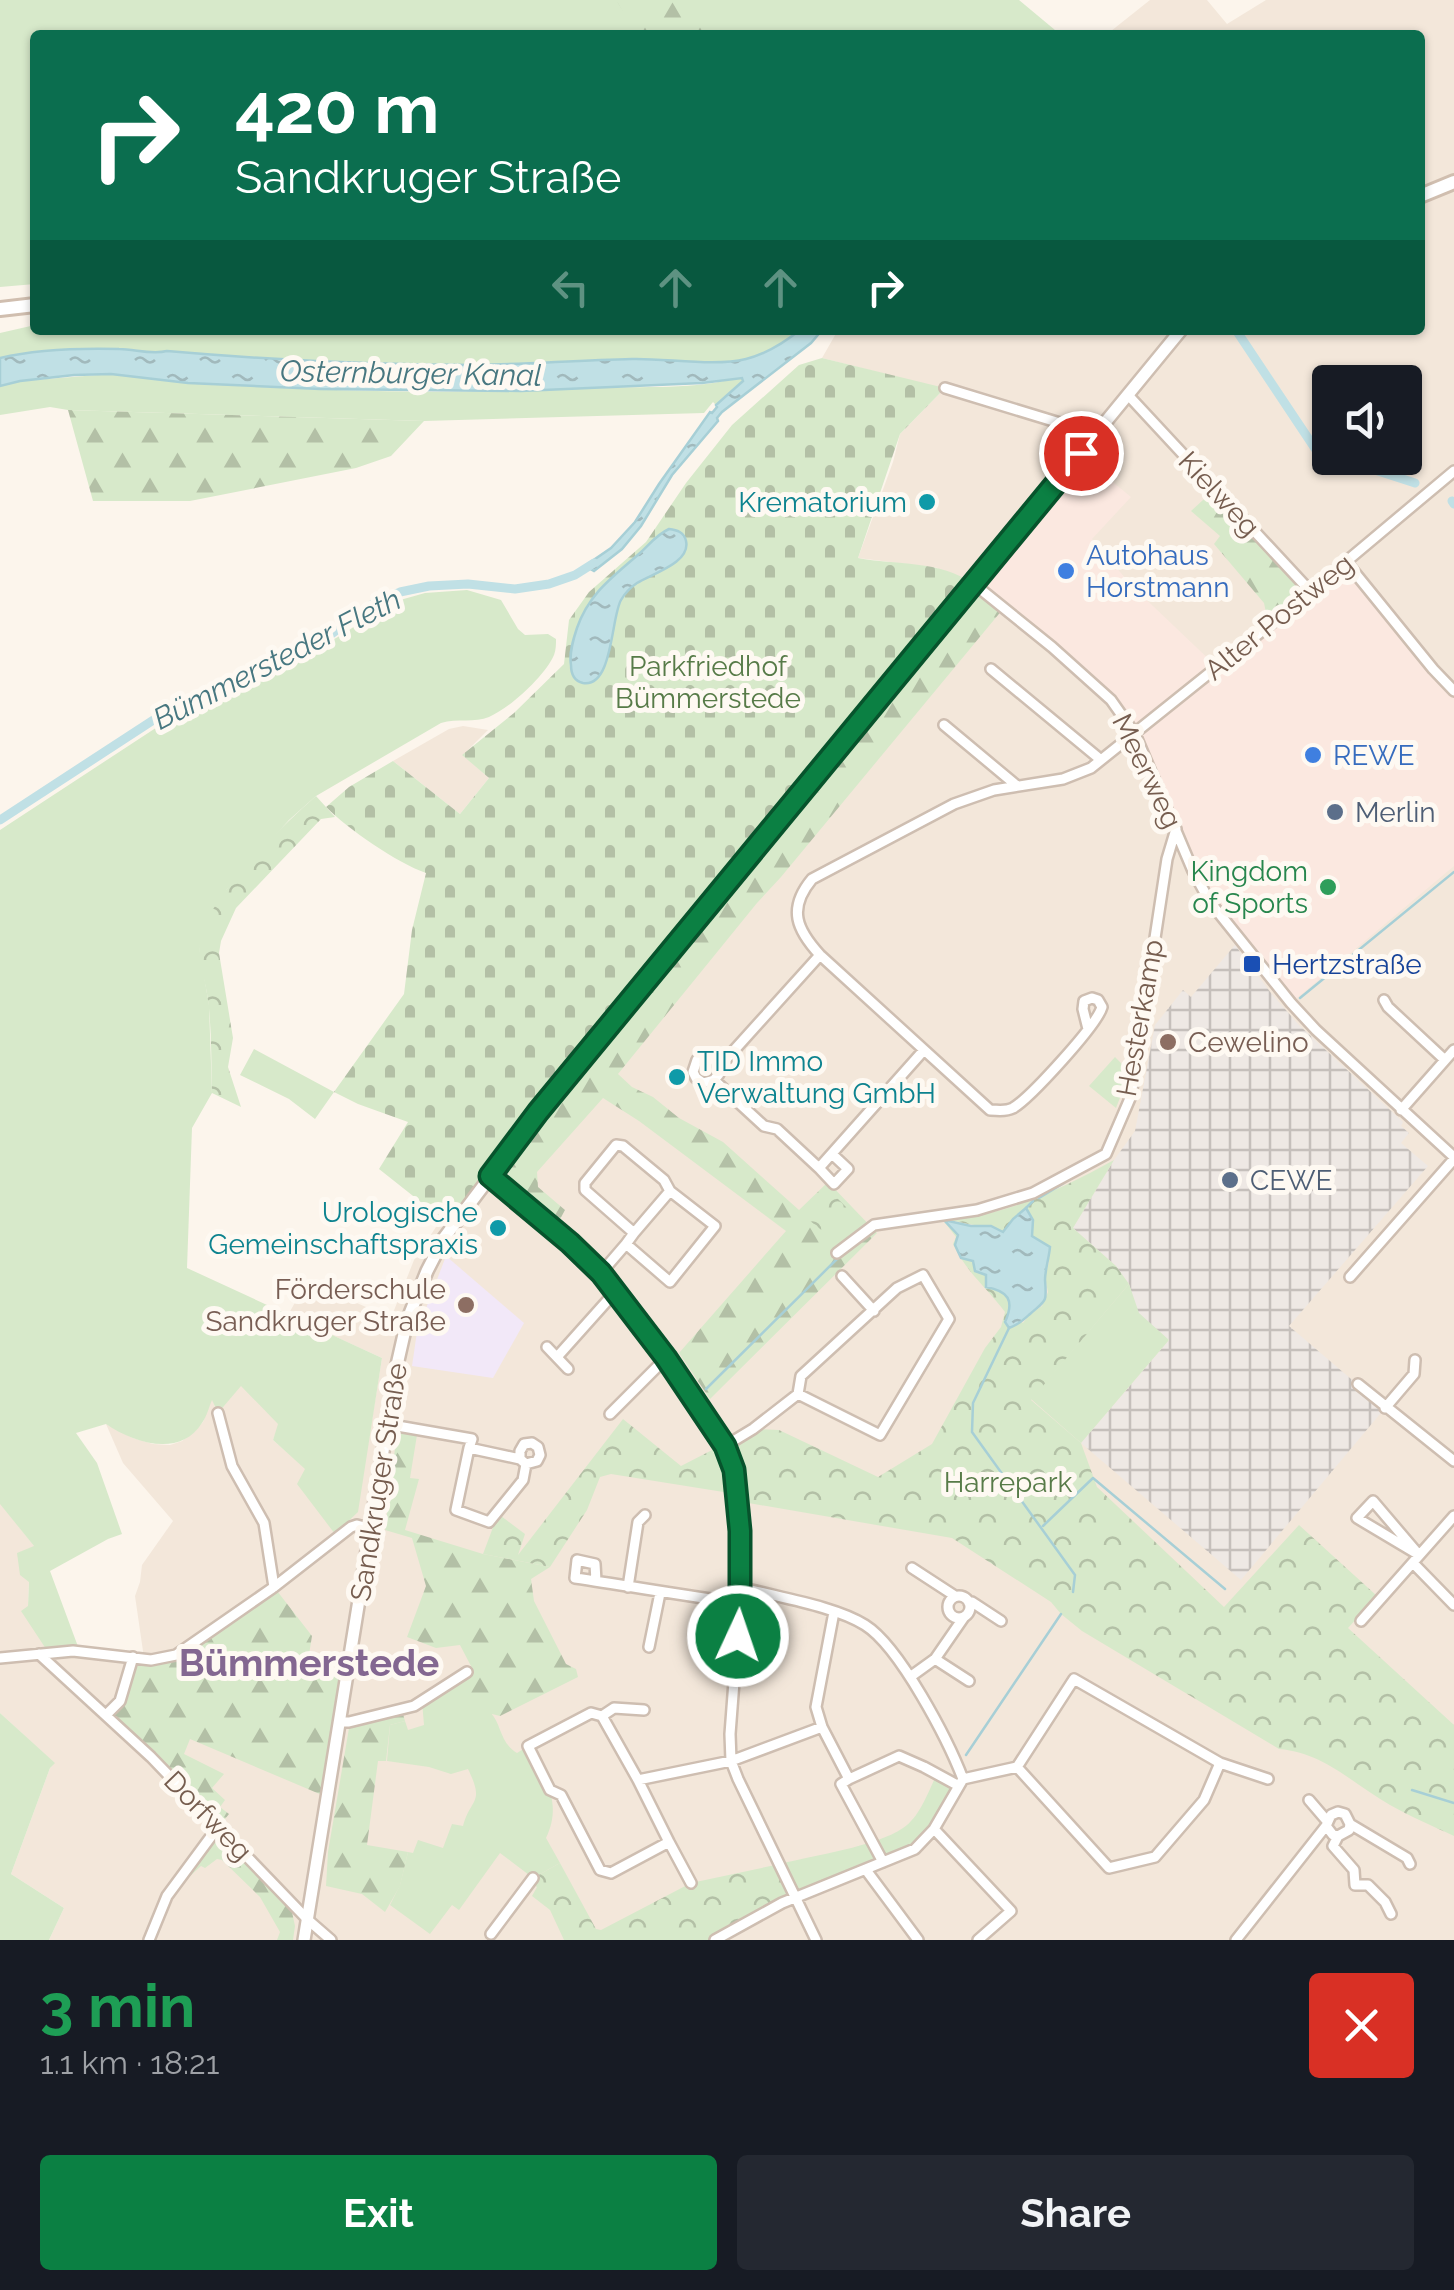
<!DOCTYPE html>
<meta charset="utf-8">
<style>
body{margin:0;font-family:Raleway,sans-serif;background:#242831;color:#f1f3f6;height:100vh;display:flex;flex-direction:column;font-size:38px;white-space:nowrap}
*{box-sizing:border-box;margin:0}
p{font-size:32px;color:#9ea1a6}
.icon{flex:none;width:55px;height:55px;fill:none;stroke:currentColor;stroke-width:2;stroke-linecap:round;stroke-linejoin:round}
.map{position:relative;height:1940px;overflow:hidden}
.sheet{display:flex;flex-direction:column;background:#171b24;flex:1}
.sheet>*{flex:none}
.hud{position:absolute;left:30px;top:30px;width:1395px;height:305px;border-radius:10px;box-shadow:0 2px 8px #0004;background:#0b6e4f;color:#fff;overflow:hidden}
.buttons{position:absolute;left:1312px;top:365px;display:grid;gap:20px}
.buttons a{display:grid;place-items:center;width:110px;height:110px;border-radius:10px;background:#171b24;box-shadow:0 2px 8px #0004;font-size:50px}
.pin{position:absolute;display:grid;place-items:center;width:85px;height:85px;color:#fff;margin:-42px;border:5px solid #fff;border-radius:50%;box-shadow:0 2px 10px #0007}
.me{position:absolute;width:110px;margin:-55px;rotate:3deg;stroke-linejoin:round;filter:drop-shadow(0 0 8px #0008)}
.turn{display:flex;align-items:center;gap:35px;height:210px;padding:0 40px;font-size:45px}
.turn .icon{width:130px;height:130px;stroke-width:2.5}
.turn b{display:block;font-size:70px;line-height:85px}
.lanes{display:flex;align-items:center;height:95px;padding:0 40px;background:#0003;justify-content:center;gap:50px;direction:ltr}
.lanes .off{opacity:.35}
.round{display:grid;place-items:center;flex:none;width:105px;height:105px;border-radius:10px;background:#242831}
.headline{display:flex;align-items:center;justify-content:space-between;height:170px;padding:0 40px}
h1{font-size:60px;font-weight:700;line-height:75px;color:#1e9e55}
.action{display:flex;gap:20px;margin-top:auto;padding:20px 40px}
.action a{flex:1;height:115px;border-radius:10px;background:#0b8043;color:#fff;font-size:40px;font-weight:700;line-height:115px;text-align:center}
.action a+a{background:#242831;color:#f1f3f6}
.map>svg:first-child{display:block}
</style>
<div class="map">
<svg width="1454" height="1940" viewBox="0 0 1454 1940">
<defs>
<pattern id="industrial-grid" width="8" height="8" patternUnits="userSpaceOnUse" patternTransform="scale(2.5)"><rect width="8" height="8" fill="#eee8e4"/><path d="M0 4h8M4 0v8" fill="none" stroke="#c5bfbb"/></pattern>
<pattern id="forest-firs" width="22" height="20" patternUnits="userSpaceOnUse" patternTransform="scale(2.5)"><rect width="22" height="20" fill="#d7e9ca"/><path d="M5 1l3.5 6h-7zM16 11l3.5 6h-7z" fill="#b3c0a6"/></pattern>
<pattern id="cemetery-stones" width="16" height="16" patternUnits="userSpaceOnUse" patternTransform="scale(2.5)"><rect width="16" height="16" fill="#d7e9ca"/><path d="M2 7V4a2 2 0 0 1 4 0v3zM10 15v-3a2 2 0 0 1 4 0v3z" fill="#b3c0a6"/></pattern>
<pattern id="park-crowns" width="20" height="18" patternUnits="userSpaceOnUse" patternTransform="scale(2.5)"><rect width="20" height="18" fill="#d7e9ca"/><path d="M2 6a3 3 0 1 1 6 0M12 15a3 3 0 1 1 6 0" fill="none" stroke="#b3c0a6"/></pattern>
<pattern id="water-ripples" width="26" height="14" patternUnits="userSpaceOnUse" patternTransform="scale(2.5)"><rect width="26" height="14" fill="#c0e0e5"/><path d="M2 4q2-2 4 0t4 0M15 11q2-2 4 0t4 0" fill="none" stroke="#a1b9bc"/></pattern>
</defs>
<rect width="100%" height="100%" fill="#fcf5ec"/>
<path fill="#f3e7da" fill-rule="evenodd" d="M1150 0H1207L1227 24 1266 0H1454V1940H49L64 1908 11 1874 50 1768 54 1763 0 1713V1503L35 1547 29 1581 28 1607 48 1652 144 1658 135 1596 140 1582 142 1565 173 1521 123 1463 106 1424 133 1438 153 1444 170 1445 182 1441 194 1432 203 1422 212 1398 217 1412 241 1385 279 1424 273 1440 306 1469 334 1533 357 1512 382 1358 288 1315 307 1281 391 1318 414 1260 442 1218 451 1226 938 568 858 558 893 462 900 434 944 389 822 358 838 330H1420V35H1106ZM1330 382H1405V458H1330Z
M463 726 488 730 463 755 489 778 460 814 393 761 449 729Z"/>
<path fill="#fbe8e0" d="M1081 456 1131 497 1092 539 1132 586 1217 667 1347 563 1454 691V866L1291 1003 1210 902 1135 734 1111 700 974 584Z"/>
<path fill="url(#industrial-grid)" d="M1235 945 1271 993 1299 1025 1403 1122 1401 1126 1409 1133 1401 1143 1428 1166 1289 1326 1385 1408 1241 1580 1081 1443 1169 1340 1138 1313 1129 1284 1116 1266 1073 1228 1114 1160 1135 1131 1155 1025 1183 990 1191 997Z"/>
<path fill="#f2e8f8" d="M446 1256 524 1323 493 1378 412 1366 417 1332Z"/>
<path fill="#d7e9ca" d="M0 0H1019L1055 30 1048 35H35V284L0 287Z
M35 325V330H800C785 342 766 354 746 359 715 367 666 359 632 359 581 360 530 364 479 365 375 365 271 360 167 351 152 355 135 349 119 349 80 348 39 349 0 358V333Z
M111 374C271 393 435 395 596 388 639 386 699 390 739 377L743 378V381L716 405 713 402 704 413 424 421 68 410 50 407 0 415V386L20 381Z
M467 590 501 600 518 629 525 635 548 634 556 639C556 644 556 650 554 655 545 676 510 708 489 717 475 723 457 718 441 723L316 796 289 820 227 889 199 947 209 1005 212 1093 192 1128 187 1268 382 1358 358 1512 335 1534 297 1484 305 1469 273 1440 278 1424 241 1386 218 1413 212 1400C209 1407 207 1416 202 1423 180 1458 134 1443 106 1424L76 1433 97 1463 122 1534 108 1539 50 1571 80 1652H48L21 1611 28 1606 29 1582 20 1575 17 1553 34 1546 0 1504V830L200 699 263 679 345 633 386 604 425 593Z
M254 1049 334 1092 315 1119 289 1099 240 1075Z
M1115 1057 1126 1068 1123 1090 1116 1108 1089 1086Z
M1129 1284 1139 1313 1169 1340 1081 1443 1031 1399Z
M447 1685C460 1693 479 1701 490 1712 502 1724 499 1742 517 1753L528 1746C545 1779 563 1802 546 1838L560 1863 533 1878 500 1853 459 1910 452 1905 430 1934 390 1905 400 1885 408 1852 413 1853 418 1840 443 1848 452 1824 463 1826C471 1797 485 1804 468 1769L451 1774 429 1767 387 1761 390 1725 405 1721 408 1730 424 1725 422 1701Z
M0 1713 55 1763 50 1768 11 1874 64 1908 49 1940H0Z
M937 1774 959 1786 915 1849 795 1897 780 1864C814 1855 875 1847 903 1828 920 1817 928 1792 937 1774Z"/>
<path fill="url(#forest-firs)" d="M616 0H701L725 35H639Z
M68 410 424 421 391 456 356 468 190 501H93Z
M1215 489 1311 592 1269 627 1264 603 1214 544 1220 536 1191 511Z
M974 584 1003 609 781 877 757 903 618 1074 632 1087 653 1097 679 1118 723 1142 799 1210 828 1182 877 1233 710 1399 679 1353 786 1231 639 1121 603 1098 537 1172 538 1187 565 1210 558 1223 509 1184 508 1169 619 1029 738 871Z
M397 1432 417 1435 410 1478 419 1479 405 1530 483 1554 550 1567 531 1579 534 1601 566 1664 576 1669 578 1677 500 1716 492 1714 469 1726 447 1685 472 1668 460 1645 436 1648 407 1637 426 1586 412 1538 385 1530Z
M274 1587 312 1636 307 1667 341 1673 322 1795 190 1739 184 1754 224 1774 212 1788 225 1800 220 1807 229 1814 221 1824 110 1714 135 1660 176 1655Z
M403 1714 405 1721 390 1725 386 1761H378L367 1845 408 1852 400 1886 385 1912 362 1894 326 1886 328 1852 349 1728Z
M219 1835 292 1912 295 1926 293 1940H277L280 1932 260 1897 222 1860 217 1859 205 1868 201 1866 188 1878 182 1875Z"/>
<path fill="url(#cemetery-stones)" d="M822 358 945 388 900 434 858 558C895 565 941 560 973 584L451 1226 379 1169 408 1122 358 1104 334 1092 404 994 412 930 426 873C397 863 348 829 326 807L349 787 393 761 460 814 489 778 462 755 514 713 564 664 569 620 589 592 646 542 686 483 732 425 799 365Z"/>
<path fill="url(#park-crowns)" fill-rule="evenodd" d="M316 796 335 817 321 819 236 908 221 941 219 953 233 1038 228 1067 241 1107 212 1093C211 1062 212 1031 208 1000 206 983 199 964 199 947 202 901 282 826 316 796Z
M1114 1160 1073 1228 1116 1266 1129 1284 1031 1400 1081 1443 1097 1487 1224 1607 1299 1525 1377 1596 1348 1628 1454 1725V1836C1433 1826 1411 1817 1390 1805 1353 1784 1325 1753 1279 1749L1082 1631 1061 1614 1051 1602 952 1538 737 1501 736 1494 611 1474 600 1477 587 1510 550 1567 483 1554 495 1522 501 1516 525 1534 518 1555 623 1419 681 1466 753 1429 779 1430 878 1477 932 1444 985 1348 1001 1327 1005 1312C988 1289 966 1272 953 1244L956 1237 942 1219C958 1217 975 1217 990 1213 1034 1202 1074 1182 1114 1160ZM1026 1209 1033 1220 1032 1236 1049 1262 1045 1278 1048 1292 1042 1306 1029 1315 1023 1323 1010 1311 1009 1299 999 1289 991 1288 987 1275 955 1245 959 1235 955 1221C971 1226 987 1225 1003 1232L1013 1219Z
M833 1194 857 1218 835 1241 809 1220Z
M560 1863 596 1929 601 1930 691 1883 780 1864 795 1897 715 1940H564L550 1910 532 1896 537 1887 530 1882 533 1878Z"/>
<path fill="url(#water-ripples)" stroke="#a7cfd6" stroke-width="2.5" d="M800 330H822L811 343 722 412 717 418 718 421 672 475 641 526 622 549 594 571 585 566 611 548 635 522 659 484 710 412 712 413 717 407 716 405 743 381 742 378 702 383 521 391 320 389 188 383 111 374 74 375 20 381 0 386V358C38 349 80 348 119 349 135 349 151 355 167 351 271 360 375 365 479 365 530 364 581 360 632 359 666 358 714 367 746 359 766 354 785 342 800 330Z
M669 529C677 530 684 532 686 541 691 563 651 574 637 583 631 587 625 593 621 600 611 617 613 688 583 683 574 681 571 673 571 665 569 653 573 640 577 628 589 593 613 577 640 553 650 544 656 535 669 529Z
M1026 1208 1033 1220 1032 1236 1050 1247C1049 1258 1045 1270 1045 1280 1047 1303 1046 1300 1030 1314 1022 1321 1019 1324 1009 1328L1005 1322C1015 1300 1008 1291 986 1287V1275L975 1271 973 1261 961 1258 955 1245 958 1235 944 1220 971 1226H991L1003 1232 1013 1219Z"/>
<g fill="none" stroke-linecap="round" stroke-linejoin="round">
<path stroke="#a7cfd6" stroke-width="2.5" d="M1164 907 1170 869
M1300 998 1454 872
M1039 1198 1064 1183
M1026 1208 1033 1201
M881 1228 944 1220
M839 1257 858 1243
M1009 1328 973 1403 972 1432 1075 1575 1073 1592
M706 1389 837 1259
M1043 1526 1093 1478 1225 1589
M966 1755 1061 1614
M1412 1790 1454 1803"/>
<path stroke="#c0e0e5" stroke-width="9" d="M1236 330 1316 450 1330 455
M1338 458 1415 483
M1452 501 1454 504
M0 820 158 717 264 665 318 644 371 605 400 592 429 586 468 584 515 589 549 584 575 575 594 563"/>
<defs>
<path id="minor" d="M945 388 1096 434
M1128 395 1311 592
M1347 563 1433 669 1454 691
M974 584 1052 647 1111 700 1135 734 1193 871 1210 902 1291 1003 1316 1030 1454 1157
M991 669 1101 760
M944 725 1016 785
M1384 1000 1388 1007 1445 1060
M1088 1029 1083 1009 1084 1001 1092 998 1098 1000 1102 1007C1097 1025 1030 1098 1013 1108 1005 1112 998 1110 990 1110L820 955C797 930 787 909 812 879L954 804 994 790 1063 779 1091 768 1292 607 1454 471
M719 1067 714 1060 704 1057 697 1060 693 1072 696 1078 703 1083 714 1080 719 1074V1067L820 955
M714 1080 764 1126 777 1129 819 1168
M1401 1110 1454 1050
M832 1154 848 1169 834 1184 819 1168 924 1050
M490 1176 570 1243 601 1273 666 1358 725 1446 734 1470 740 1531V1603L730 1734 731 1761 738 1779 816 1940
M634 1233 670 1191
M837 1253 874 1225 977 1210 1033 1193 1106 1154 1131 1096 1167 859 1176 829
M601 1273 626 1244 670 1282 715 1226 670 1191 664 1180 623 1146 616 1145 585 1183V1190L634 1233 626 1244
M842 1276 874 1311
M1350 1277 1454 1159
M547 1347 568 1369
M557 1357 616 1291
M1358 1384 1454 1461
M1385 1408 1414 1374 1415 1360
M218 1413 232 1466 264 1523 274 1587
M610 1414 666 1358
M386 1424 472 1439 469 1448 520 1459 526 1464 523 1480 489 1522 456 1510 469 1448
M725 1446 753 1429 798 1394 880 1435 949 1319 923 1275 897 1288 801 1376 798 1394
M520 1459V1451L524 1444 532 1443 538 1447 540 1455 537 1461 526 1464
M1373 1501 1419 1555 1357 1518Z
M1413 1563 1454 1605
M912 1568 955 1596
M596 1581 595 1564 577 1560 575 1578C630 1586 685 1596 740 1603
M628 1587 638 1522 645 1515
M948 1607a11 11 0 1 1 22 0a11 11 0 1 1-22 0Z
M969 1603 972 1602 1001 1621
M834 1612 816 1707 822 1727 849 1779 841 1784 883 1862
M1361 1621 1454 1516
M649 1647 660 1593
M39 1654 151 1757 308 1920 331 1940
M0 1658 73 1651 151 1660 176 1655 274 1587 351 1527 357 1525 372 1529
M935 1659 969 1681
M910 1677 935 1659 964 1617
M107 1714 120 1701 133 1657
M602 1716 614 1708 644 1710
M339 1722H349L414 1706 467 1672
M1220 1763 1268 1779
M849 1779 899 1756 924 1767 959 1786
M963 1779 1017 1767 1074 1679 1220 1763 1204 1800 1155 1857 1109 1868 1017 1767
M638 1780 669 1842 611 1873 600 1870 561 1795 550 1790 528 1746 591 1713 602 1716 638 1780 731 1761 822 1727
M1309 1800 1327 1821
M1350 1824 1349 1830 1338 1836 1333 1835 1326 1826 1331 1815 1338 1812 1345 1814 1350 1824 1407 1858 1410 1864
M934 1829 1011 1911 978 1940
M1338 1836 1333 1846 1354 1870 1355 1885H1368L1385 1902 1391 1914
M669 1842 691 1883
M866 1870 918 1940
M491 1934 533 1878
M149 1940 167 1896 218 1827
M715 1940 782 1903 915 1849 934 1829 963 1779C948 1740 900 1647 865 1625 835 1606 776 1597 740 1587
M1236 1940 1326 1826"/>
<path id="tertiary" d="M304 1940 397 1365 407 1321 427 1271 444 1238 539 1112 1181 330"/>
<path id="secondary" d="M1420 196 1454 182
M0 309 35 305"/>
</defs>
<use href="#minor" stroke="#cebeb1" stroke-width="14"/>
<use href="#tertiary" stroke="#cebeb1" stroke-width="16"/>
<use href="#secondary" stroke="#d0beaf" stroke-width="18"/>
<use href="#minor" stroke="#fff" stroke-width="9"/>
<use href="#tertiary" stroke="#fff" stroke-width="11"/>
<use href="#secondary" stroke="#fff" stroke-width="12"/>
</g>
<g fill="none" stroke-linecap="round" stroke-linejoin="round">
<defs>
<path id="route" d="M738 1636 740 1604V1531L734 1470 725 1446 666 1358 601 1273 570 1243 490 1176 538 1112 1081 453"/>
</defs>
<use href="#route" stroke="#07532c" stroke-width="25"/>
<use href="#route" stroke="#0b8043" stroke-width="18"/>
</g>
<g fill="#0f9aa8" stroke="#fef9f2" stroke-width="4">
<circle cx="927" cy="502" r="10"/>
<circle cx="677" cy="1077" r="10"/>
<circle cx="498" cy="1228" r="10"/>
</g>
<g fill="#3f7fe0" stroke="#fef9f2" stroke-width="4">
<circle cx="1066" cy="571" r="10"/>
<circle cx="1313" cy="755" r="10"/>
</g>
<g fill="#5c6f8a" stroke="#fef9f2" stroke-width="4">
<circle cx="1335" cy="812" r="10"/>
<circle cx="1230" cy="1180" r="10"/>
</g>
<circle fill="#2e9e5b" stroke="#fef9f2" stroke-width="4" cx="1328" cy="887" r="10"/>
<rect fill="#1a4fb4" stroke="#fef9f2" stroke-width="4" x="1242" y="954" width="20" height="20" rx="5"/>
<g fill="#8d6e63" stroke="#fef9f2" stroke-width="4">
<circle cx="1168" cy="1042" r="10"/>
<circle cx="466" cy="1305" r="10"/>
</g>
<g text-anchor="middle" dominant-baseline="central" stroke-width="10" stroke-linejoin="round" paint-order="stroke">
<g font-size="28" fill="#765d4f" stroke="#fef9f2">
<text transform="translate(1219 494) rotate(47)">Kielweg</text>
<text transform="translate(1279 617) rotate(-39)">Alter Postweg</text>
<text transform="translate(1147 771) rotate(64)">Meerweg</text>
<text transform="translate(1140 1018) rotate(-80)">Hesterkamp</text>
<text transform="translate(379 1482) rotate(-81)">Sandkruger Straße</text>
<text transform="translate(208 1816) rotate(46)">Dorfweg</text>
</g>
<g font-size="28" fill="#0d838f" stroke="#fef9f2" text-anchor="end">
<text x="907" y="502">Krematorium</text>
<text x="697" y="1061" text-anchor="start">TID Immo<tspan x="697" dy="32">Verwaltung GmbH</tspan></text>
<text x="478" y="1212">Urologische<tspan x="478" dy="32">Gemeinschaftspraxis</tspan></text>
</g>
<g font-size="28" fill="#366cbe" stroke="#fef9f2" text-anchor="start">
<text x="1086" y="555">Autohaus<tspan x="1086" dy="32">Horstmann</tspan></text>
<text x="1333" y="755">REWE</text>
</g>
<g font-size="28" fill="#577b48" stroke="#fef9f2">
<text x="708" y="666">Parkfriedhof<tspan x="708" dy="32">Bümmerstede</tspan></text>
<text x="1008" y="1482">Harrepark</text>
</g>
<g font-size="28" fill="#4e5e75" stroke="#fef9f2" text-anchor="start">
<text x="1355" y="812">Merlin</text>
<text x="1250" y="1180">CEWE</text>
</g>
<g font-size="28" fill="#27864d" stroke="#fef9f2" text-anchor="end">
<text x="1308" y="871">Kingdom<tspan x="1308" dy="32">of Sports</tspan></text>
</g>
<g font-size="28" fill="#164399" stroke="#fef9f2" text-anchor="start">
<text x="1272" y="964">Hertzstraße</text>
</g>
<g font-size="28" fill="#785e54" stroke="#fef9f2" text-anchor="start">
<text x="1188" y="1042">Cewelino</text>
<text x="446" y="1289" text-anchor="end">Förderschule<tspan x="446" dy="32">Sandkruger Straße</tspan></text>
</g>
<g font-size="30" font-style="italic" fill="#477780" stroke="#fef9f2">
<text transform="translate(411 373) rotate(1)">Osternburger Kanal</text>
<text transform="translate(277 659) rotate(-27)">Bümmersteder Fleth</text>
</g>
<g font-size="38" font-weight="bold" fill="#836791" stroke="#fef9f2">
<text x="309" y="1662">Bümmerstede</text>
</g>
</g>
</svg>
<div class="buttons">
<a><svg class="icon" aria-label="sound" viewBox="0 0 24 24"><path d="M4 9h4l5-4v14l-5-4H4zM17 9q2 3 0 6"/></svg></a>
</div>
<div class="pin" style="left:1081px;top:453px;background:#d93025"><svg class="icon" aria-label="arrive" viewBox="0 0 24 24"><path d="M6 21V4h12l-3 4 3 4H6"/></svg></div>
<svg class="me" style="left:738px;top:1636px" viewBox="-20 -20 40 40"><circle r="17" fill="#0b8043" stroke="#fff" stroke-width="3"/><path d="M0-11L8 9 0 5-8 9z" fill="#fff"/></svg>
<div class="hud">
<div class="turn"><svg class="icon" aria-label="right" viewBox="0 0 24 24"><path d="M7 20v-9h11M14 6l5 5-5 5"/></svg><div><b>420 m</b>Sandkruger Straße</div></div>
<div class="lanes"><svg class="icon off" aria-label="left" viewBox="0 0 24 24"><path d="M17 20v-9H6M10 6l-5 5 5 5"/></svg><svg class="icon off" aria-label="ahead" viewBox="0 0 24 24"><path d="M12 20V5M6 11l6-6 6 6"/></svg><svg class="icon off" aria-label="ahead" viewBox="0 0 24 24"><path d="M12 20V5M6 11l6-6 6 6"/></svg><svg class="icon" aria-label="right" viewBox="0 0 24 24"><path d="M7 20v-9h11M14 6l5 5-5 5"/></svg></div>
</div>
</div>
<section class="sheet">
<div class="headline"><div><h1>3 min</h1><p>1.1 km · 18:21</p></div><a class="round" style="background:#d93025;color:#fff"><svg class="icon" aria-label="close" viewBox="0 0 24 24"><path d="M6 6l12 12M18 6L6 18"/></svg></a></div>
<div class="action"><a>Exit</a><a>Share</a></div>
</section>
